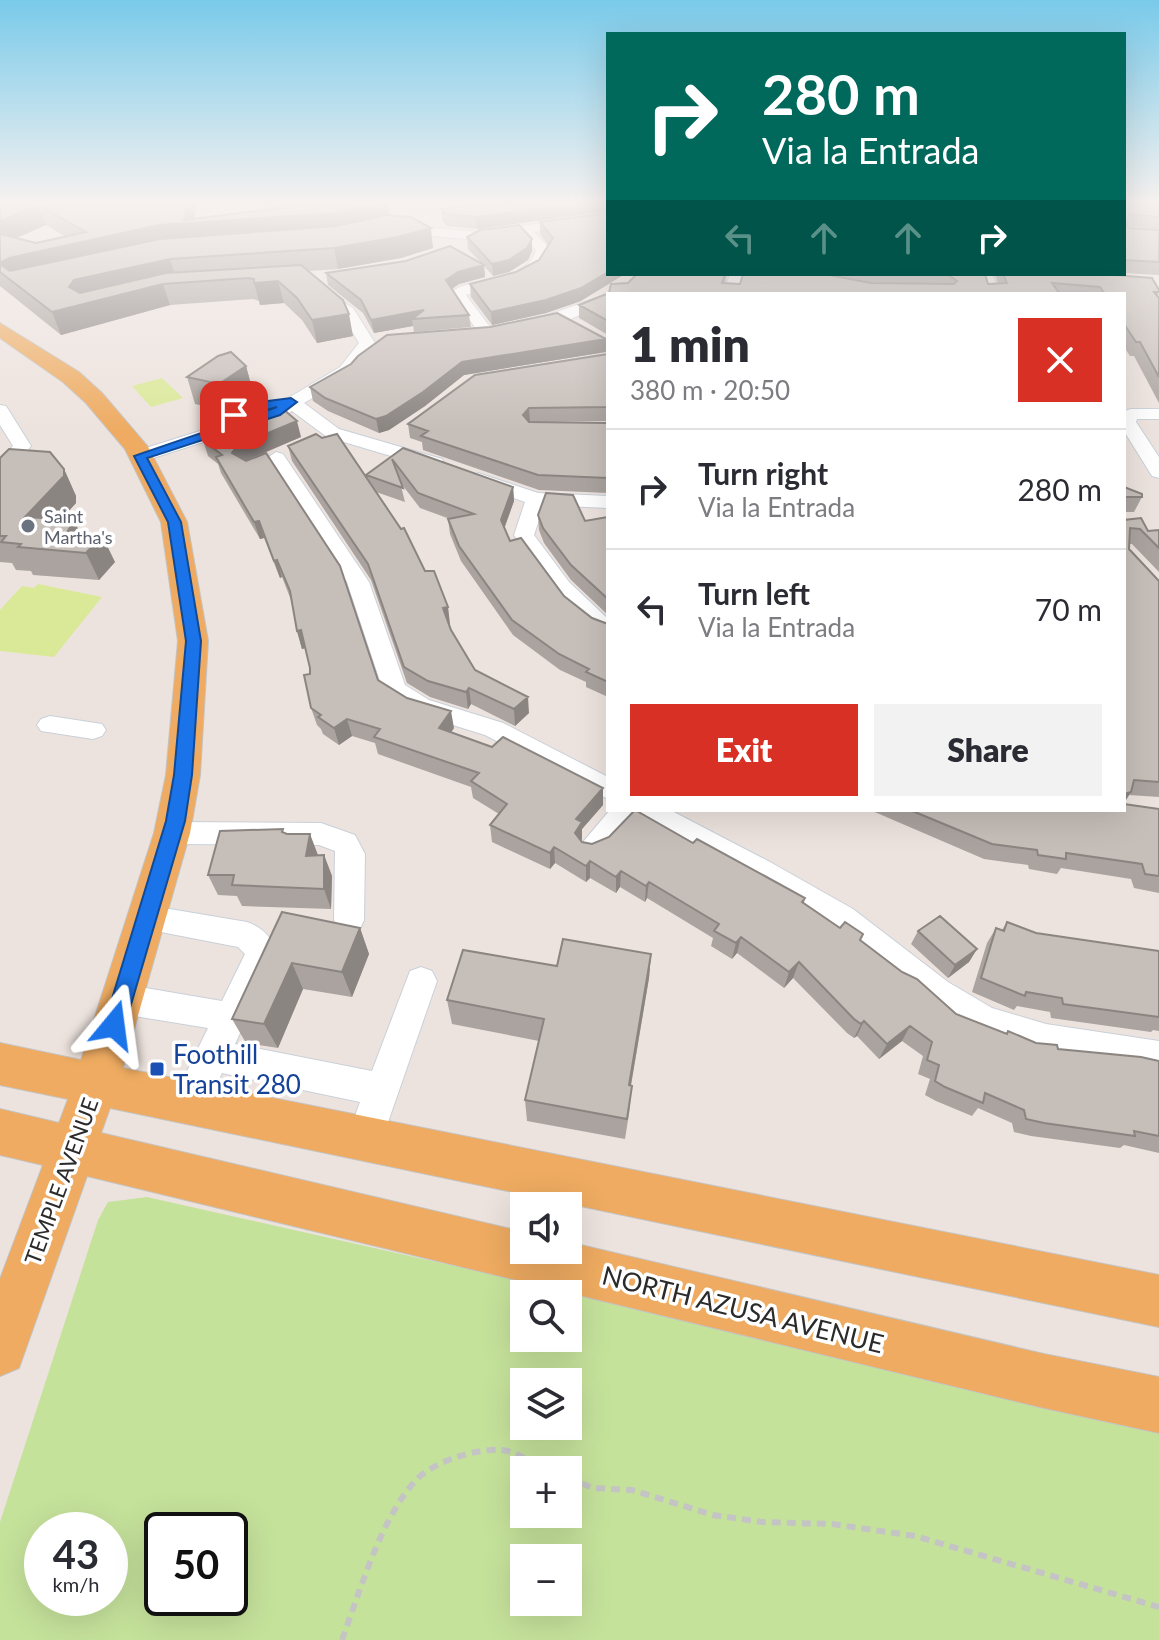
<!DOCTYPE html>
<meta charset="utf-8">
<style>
body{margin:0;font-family:Lato,sans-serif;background:#f2f2f3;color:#2b2b33;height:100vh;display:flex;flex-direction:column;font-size:30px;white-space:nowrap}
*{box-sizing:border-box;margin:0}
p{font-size:26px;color:#7c7c81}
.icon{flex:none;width:44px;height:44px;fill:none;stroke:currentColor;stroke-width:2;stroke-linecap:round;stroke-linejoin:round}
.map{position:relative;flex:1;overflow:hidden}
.panel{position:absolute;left:606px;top:292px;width:520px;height:520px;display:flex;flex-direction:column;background:#fff;border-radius:0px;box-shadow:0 8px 32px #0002}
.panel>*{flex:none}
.banner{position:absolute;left:606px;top:32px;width:520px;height:244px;border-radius:0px;box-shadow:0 8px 32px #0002;background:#00695c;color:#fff;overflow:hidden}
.buttons{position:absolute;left:510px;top:1192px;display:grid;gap:16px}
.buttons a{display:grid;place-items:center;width:72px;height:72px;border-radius:0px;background:#fff;box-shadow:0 8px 32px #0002;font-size:40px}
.speed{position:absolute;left:24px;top:1512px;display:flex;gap:16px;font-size:40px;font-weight:700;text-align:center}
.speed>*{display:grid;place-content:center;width:104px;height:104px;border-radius:50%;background:#fff;box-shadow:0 8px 32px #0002;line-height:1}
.speed small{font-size:20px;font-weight:400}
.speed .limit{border:4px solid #111;border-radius:12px;background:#fff;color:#111}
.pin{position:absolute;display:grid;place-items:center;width:68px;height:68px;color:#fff;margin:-34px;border-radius:16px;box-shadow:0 4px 12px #0006}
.me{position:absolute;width:88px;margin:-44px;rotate:16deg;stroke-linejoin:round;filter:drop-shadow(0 0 6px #0008)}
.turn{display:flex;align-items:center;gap:28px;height:168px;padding:0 24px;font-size:36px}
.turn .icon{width:104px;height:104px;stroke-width:2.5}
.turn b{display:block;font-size:56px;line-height:68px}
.lanes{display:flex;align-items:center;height:76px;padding:0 24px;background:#0003;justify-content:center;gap:40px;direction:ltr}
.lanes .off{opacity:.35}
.round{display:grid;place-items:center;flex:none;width:84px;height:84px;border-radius:0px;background:#f2f2f3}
.overview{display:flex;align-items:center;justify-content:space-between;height:136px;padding:0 24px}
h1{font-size:48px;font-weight:800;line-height:60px}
.primary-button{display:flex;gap:16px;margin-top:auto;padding:16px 24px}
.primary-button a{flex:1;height:92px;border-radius:0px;background:#d93025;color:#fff;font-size:32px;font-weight:800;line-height:92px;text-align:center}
.primary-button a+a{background:#f2f2f3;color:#2b2b33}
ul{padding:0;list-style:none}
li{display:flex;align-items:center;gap:24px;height:120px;padding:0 24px;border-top:2px solid #e1e1e2}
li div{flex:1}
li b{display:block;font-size:30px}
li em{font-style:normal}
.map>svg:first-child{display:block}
</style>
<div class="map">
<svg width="1159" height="1640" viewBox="0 0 1159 1640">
<rect width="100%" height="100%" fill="#ede3de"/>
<path fill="#c5e29b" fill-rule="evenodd" d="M147 1197 1159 1424V1640H0V1522L98 1220 108 1202ZM524 1294H568V1338H524ZM524 1382H568V1426H524ZM524 1470H568V1514H524ZM42 1530H110V1598H42ZM162 1530H230V1598H162ZM524 1558H568V1602H524Z"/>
<path fill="#dae997" d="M162 378 183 398 151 407 132 386Z
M38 584 102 597 54 657 0 651V610L22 586 34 588Z"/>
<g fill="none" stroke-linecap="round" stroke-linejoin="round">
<defs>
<path id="minor" d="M608 214V222L534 232 550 249C540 286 496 285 466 295L493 331 485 336 480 334 450 293C474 273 525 287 536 250L521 234 477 240 394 232 388 228 394 224 477 232Z
M730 274H744L737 294H723Z
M978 274H992L1000 294H986Z
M317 286 353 308 375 343 352 375 304 403 339 429 442 459 444 463 442 467H428L327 437 292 411 282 417 147 460H133L131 456 133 452 270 409 340 367 359 343 342 315 312 293 310 290Z
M608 294V303L566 321 527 330 519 325Z
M0 405 6 406 31 446 7 477 0 479V461L13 446 0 425Z
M1131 409H1159V419H1137L1136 422 1159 457V478L1152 476 1124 431V411Z
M276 452 283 454 369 582 405 685 429 700 503 723 608 777V799L485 735 411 712 385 696 347 582 267 458Z
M478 473 538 493 608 496V508L544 505 534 535 569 582 608 619V637C569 627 534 567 514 535L525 502 471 483 468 479Z
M50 716 102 724 106 730 102 736 93 739 41 731 37 725 41 719Z
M610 810H670L770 862 853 909 948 982 992 1008 1046 1024 1159 1041V1073C1095 1063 1030 1056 970 1030 919 1008 883 962 838 932 775 888 704 855 637 818 622 834 606 864 582 856L578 848Z
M172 822 321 823 355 835 365 854 364 920 360 929 349 933 338 929 334 920 335 851 319 845 172 844 162 841 158 833 162 825Z
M146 905 247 922C262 927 271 937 278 951L235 1044 372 1071 410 971 421 967 432 971 437 981 378 1151 365 1156 352 1151 347 1138 360 1102 222 1073 202 1114 190 1119 178 1114 172 1102 208 1028 122 1014 110 1009 106 999 110 989 122 984 222 1001 245 954 238 947 135 927 131 918 135 909Z"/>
<path id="major" d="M0 323 79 372 102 393 148 447 187 522 208 641 200 775 190 833 123 1068 1159 1275V1327L110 1108 101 1133 524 1232V1250H568V1242L1044 1354 1159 1377V1433L1044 1408 87 1176 19 1368 0 1376V1279L43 1165 0 1155V1109L59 1123 68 1099 0 1085V1043L81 1060 154 833 166 775 178 641 161 522 125 449 86 403 63 382 0 338Z"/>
</defs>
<use href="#minor" stroke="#c9d0d9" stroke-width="2"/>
<use href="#major" stroke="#c4c4c4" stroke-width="2"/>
<path stroke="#c4c4c4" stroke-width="6" stroke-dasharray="9 6" stroke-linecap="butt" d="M568 1478 593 1488 632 1490 713 1515 762 1522 832 1524 915 1536 1159 1607
M342 1640C360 1591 381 1517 417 1479 435 1461 477 1448 502 1450 519 1452 532 1464 547 1470"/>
<use href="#minor" fill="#fff" fill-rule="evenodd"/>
<use href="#major" fill="#eeab61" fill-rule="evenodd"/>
</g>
<path fill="#aaa39f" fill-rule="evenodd" d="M0 202H197L194 219 271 209 265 202H388L390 215 433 248 401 258 338 269 309 271 353 336 317 343 302 320 284 303 260 305 259 301 253 299 170 305 61 335 0 286ZM46 225 66 237 36 243 16 238Z
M499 202H608V212V211L477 229 447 226 442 220 441 209Z
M1124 202H1159V229L1127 226 1129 228 1159 230V275L1124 273Z
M608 213 581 301 546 313 492 325 471 297 470 284 516 272 539 260 548 245 540 234V222Z
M467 237 532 251 528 260 509 272 493 276 484 266 485 277 459 284 452 289 469 315 471 327 414 332 413 326 374 333 363 313 328 285 326 273 482 264 468 249Z
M727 274 725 283H890L869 282 830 274H985L988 284 998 283 995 274H1100L1159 290 1158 297 1159 298V403L1134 356H1130L1124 347V294H608V335L579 318V305L609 293 628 283Z
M606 352 464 375 425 406 389 430 379 433 328 411 313 401 310 387Z
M608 354V421L538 422 608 423V493L539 490 423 450 422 442 410 438 408 424Z
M246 366 253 392 227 411 195 404 187 377Z
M301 437 245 461 378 680 454 728 451 733 603 788V805L582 829V839L581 841 582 842 592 844 693 843 805 898 804 903 840 928 863 934 860 940 956 1014 1006 1034 1008 1031 1036 1043 1058 1049 1159 1061V1153L1124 1145 1120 1148 1031 1136 1014 1132 1012 1123 978 1108 972 1116 936 1101 925 1095 930 1079 918 1074 923 1056 902 1041 879 1059 857 1036 854 1038 847 1033 793 978 784 988 737 953 732 959 711 946 713 938 647 898 645 902 620 887 616 893 590 878 586 882 555 863 550 869 492 842 490 825 499 814 473 798 471 787 378 754 375 743 352 736 339 745 323 734 321 729 317 725 311 708 310 668 305 648 302 649 297 631 291 600 282 577 280 578 264 538 260 539 221 473 218 464 208 456 203 440Z
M288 446 367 479 366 475 403 448 513 487 514 501 504 528 510 541 564 596 592 618 608 624V697L586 687V682L560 670 513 635 461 561 450 534 448 519H450L420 508 400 482 405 502 376 492 448 607 449 624 451 630 475 670 529 713 515 726 471 704 468 709 430 697 407 683 371 580 292 461Z
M0 458 64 469 76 496V503L61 519 79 532 115 562 99 580 33 575 31 571 16 570 12 563 0 562Z
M1124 487 1142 497 1134 512H1124Z
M538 515 585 521 608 517V615L571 580 544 543 539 530Z
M1124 520 1148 531 1159 530V572L1132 544H1129V549L1159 581V797L1129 795 1124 803Z
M1159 809V893L1134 888 1131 879 1061 868 1057 874 1029 869 1028 865 984 859 870 810Z
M284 833 318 855H324L332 876 331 909 242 906 237 896 218 895 208 875Z
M282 912 360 928 369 954 352 997 303 989 278 1048 246 1043 232 1019Z
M1007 922 1036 933 1159 951V1031L1153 1030 1151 1032 1051 1018 1050 1012 1017 1006 1014 1010 972 992 987 943 996 928 1002 930Z
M918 931 977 949 969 962 948 978 911 944Z
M651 954 649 978 631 1086 630 1107 625 1139 527 1121 525 1100 539 1041 452 1024 447 1000 557 966Z"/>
<path fill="#8b8582" d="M188 202H197L193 223 385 202H388L391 221 5 275 0 264 9 258 184 220Z
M591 202H608V211L477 229 476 217Z
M38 205 46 225 0 245V221Z
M431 228 433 248 401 258 338 269 334 248Z
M532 239V251L528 260 509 272 493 276 492 264Z
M170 259 177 281 163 284 170 305 61 335 52 312 74 280Z
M484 265 485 277 459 284 447 292 446 280 458 272Z
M608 272V274H625L581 301 546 313 492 325 491 312Z
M278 281 284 303 260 305 254 283Z
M424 310 412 319 413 326 374 333 371 320Z
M349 314 353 336 317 343 312 320Z
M606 339V352L464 375 425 406 389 430 379 433 376 419 462 362Z
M246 366 253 392 227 411 219 384Z
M529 408 530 422 523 415Z
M297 421 301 437 242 462 232 453 237 446Z
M64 469 76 496V503L39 544 25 517Z
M513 487 514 501 502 535 501 520Z
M74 520 87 548 68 531Z
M259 521 264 538 260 539 254 522Z
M102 535 115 562 99 580 86 553Z
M277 560 282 577 280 578 274 561Z
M448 607 450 624 446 625 443 608Z
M301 630 306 648 302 649 297 631Z
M469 688 471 704 468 709 466 692Z
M528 697 529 713 515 726 514 709Z
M451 711 454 728 441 745 439 728Z
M347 719 352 736 339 745 334 728Z
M603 788V805L582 829V839L575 849 576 819Z
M1131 792 1124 803V794Z
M310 834 318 855 314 877 306 856Z
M554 847 555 863 550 869V853Z
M324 855 332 876 331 909 324 889Z
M590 861V878L586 882V866Z
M621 871 620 887 616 893V877Z
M649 882 647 898 645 902 646 886Z
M360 928 369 954 352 997 342 972Z
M741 937 737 953 732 959 736 943Z
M977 949 969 962 948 978 955 965Z
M651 954 649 978 627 1107 629 1085Z
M799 962 793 978 784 988 789 972Z
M292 963 303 989 278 1048 264 1024Z
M864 1021 857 1036 854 1038 861 1024Z
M910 1026 902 1041 879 1059 887 1044Z"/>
<path fill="#c6beb9" stroke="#8b8582" stroke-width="2" d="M9 202H188L184 220 281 208 276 202H385L335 213 159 225 9 258 0 263V234L36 243 86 232 38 205 0 221V205Z
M499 202H591L476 217 446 214 441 209Z
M1124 202H1159V217L1129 214 1126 225 1129 228 1159 230V262L1124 260Z
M608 213V272L581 288 546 300 491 312 470 284 516 272 539 260 553 238 540 222Z
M388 215 411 217 431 228 398 237 334 248 170 259 74 280 69 287 80 293 166 273 301 265 343 300 349 314 312 320 297 298 278 281 254 283V279L248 278 163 284 52 312 0 272V264L10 271 160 239 336 226Z
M519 225 532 239 527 248 509 260 492 264 467 237 480 230Z
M450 246 484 265 458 272 446 280 469 315 412 319 424 310 371 320 361 300 326 273 406 261Z
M637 274H725L722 283 740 284 743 274H824L871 283 954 284 957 281 947 274H941H985L988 284 1007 283 1003 274H1100L1152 278 1159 290V292H1154L1159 298V377L1140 342H1136L1124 324V294H1105L1100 287 1052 283 1060 294H608V321L579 305 609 293 611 284 628 283Z
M557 313 606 339 462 362 423 392 386 416 376 419 325 398 310 387 351 364 358 356 387 335 490 327Z
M231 352 246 366 219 384 187 377 218 356Z
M608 354V407L529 408 523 415 529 422 608 423V478L538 475 421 436 428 431 408 424 475 375Z
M282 408 297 421 237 446 232 453 246 461 266 453 340 566 378 680 407 698 451 711 439 728 492 747 503 737 603 788 576 819 582 822 575 833 582 842 592 844 609 837 635 810 693 843 697 839 805 898 802 902 840 928 845 922 863 934 860 940 902 972 917 979 956 1014 1007 1034 1008 1031 1036 1043 1057 1045 1058 1049 1141 1057 1159 1061V1136L1134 1131 1135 1136 1044 1123 1026 1119 1024 1110 985 1093 983 1103 945 1087 935 1081 939 1065 927 1060 932 1042 910 1026 887 1044 864 1021 861 1024 854 1019 799 962 789 972 741 937 736 943 714 931 719 924 649 882 646 886 621 871 616 877 590 861 586 866 554 847 550 853 490 825 507 804 471 781 479 773 374 737 380 729 347 719 334 728 318 717 321 715 311 708 304 675 310 674V668L301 630 297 631 290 591 277 560 274 561 259 521 254 522 216 457 222 455 203 440Z
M316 434 322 438 337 434 401 529 404 528 425 571H434L448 607 443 608 451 630 475 670 528 697 514 709 469 688 466 692 428 681 404 667 368 564 288 446Z
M403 448 513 487 501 520 510 541 521 538 564 596 592 618 608 624V682L586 672 589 669 559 654 512 620 459 546 448 519 474 514 418 493 392 459 403 488 366 475Z
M9 449 50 452 64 469V476L25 517 74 520 68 531 102 535 86 553 18 547 21 544 1 542 6 536H0V458Z
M1124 487 1142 494V497H1124Z
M546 493 573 495 585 521 608 517V599L571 565 543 528 538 515Z
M1141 518 1148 531 1159 530V548L1140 529 1130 528 1129 549 1159 581V782L1134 780 1131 792 1124 794V520Z
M1124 804 1159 809V876L1145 874 1142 864 1066 853V859L1038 855 1037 850 992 844 910 810H1124Z
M283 829 282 832 287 834H310L306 856 324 855V889L232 885 234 875H208L220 831Z
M282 912 360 928 342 972 292 963 264 1024 232 1019Z
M940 916 977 949 955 965 918 931Z
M1007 922 1036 933 1159 951V1017L1063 1004 1062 998 1026 992 1025 996 981 978 996 928 1004 931Z
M563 939 651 954 629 1085 632 1086 627 1119 525 1100 544 1019 447 1000 463 950 557 966Z"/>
<linearGradient id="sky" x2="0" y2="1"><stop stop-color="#79caea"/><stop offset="0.47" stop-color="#f7f2f0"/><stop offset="1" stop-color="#f7f2f0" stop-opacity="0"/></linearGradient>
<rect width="1159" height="431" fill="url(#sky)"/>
<path fill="#1a73e8" stroke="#114b97" stroke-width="2" d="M291 398 297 402 280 415 147 458 181 522 201 641 192 775 185 821 125 1025 122 1032 114 1035 107 1032 104 1025 166 821 174 775 186 641 168 522 134 456 277 407 234 419 230 418V413L268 401Z"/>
<circle fill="#6b7280" stroke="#fff" stroke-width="3" cx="28" cy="526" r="8"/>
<rect fill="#1a4fb4" stroke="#fff" stroke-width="3" x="149" y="1061" width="16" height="16" rx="4"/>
<g text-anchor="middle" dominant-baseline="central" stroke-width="7" stroke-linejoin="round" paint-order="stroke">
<g font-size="18" fill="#5b616d" stroke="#fff" text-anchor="start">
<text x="44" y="516">Saint<tspan x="44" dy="21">Martha's</tspan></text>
</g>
<g font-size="22" fill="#2b2b2b" stroke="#fff">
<text transform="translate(61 1181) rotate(-70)">TEMPLE AVENUE</text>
</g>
<g font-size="26" fill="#164399" stroke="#fff" text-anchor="start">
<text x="173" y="1054">Foothill<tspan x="173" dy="30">Transit 280</tspan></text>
</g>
<g font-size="26" fill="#2b2b2b" stroke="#fff">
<text transform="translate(743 1309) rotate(14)">NORTH AZUSA AVENUE</text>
</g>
</g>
</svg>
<div class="buttons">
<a><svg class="icon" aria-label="sound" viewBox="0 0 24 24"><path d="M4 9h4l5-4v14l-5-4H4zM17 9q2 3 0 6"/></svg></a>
<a><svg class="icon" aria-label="search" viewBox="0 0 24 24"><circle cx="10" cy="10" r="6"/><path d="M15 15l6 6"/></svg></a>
<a><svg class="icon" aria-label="layers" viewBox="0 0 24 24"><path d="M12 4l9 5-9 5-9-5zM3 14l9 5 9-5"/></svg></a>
<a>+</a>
<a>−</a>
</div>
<div class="speed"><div>43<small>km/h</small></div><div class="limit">50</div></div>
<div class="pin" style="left:234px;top:415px;background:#d93025"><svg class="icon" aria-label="arrive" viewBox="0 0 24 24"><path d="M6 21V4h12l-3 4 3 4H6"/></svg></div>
<svg class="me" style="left:114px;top:1025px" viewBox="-20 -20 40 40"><path d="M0-17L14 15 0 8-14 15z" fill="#1a73e8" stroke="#fff" stroke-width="4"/></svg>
<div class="banner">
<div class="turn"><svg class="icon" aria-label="right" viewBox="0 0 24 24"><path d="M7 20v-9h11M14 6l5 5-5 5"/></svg><div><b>280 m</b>Via la Entrada</div></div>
<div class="lanes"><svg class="icon off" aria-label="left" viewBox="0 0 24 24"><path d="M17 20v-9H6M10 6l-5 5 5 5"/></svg><svg class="icon off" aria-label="ahead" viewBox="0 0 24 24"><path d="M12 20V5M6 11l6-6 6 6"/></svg><svg class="icon off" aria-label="ahead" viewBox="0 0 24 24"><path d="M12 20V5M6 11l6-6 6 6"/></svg><svg class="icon" aria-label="right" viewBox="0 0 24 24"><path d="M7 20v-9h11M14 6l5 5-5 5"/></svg></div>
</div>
<section class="panel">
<div class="overview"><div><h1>1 min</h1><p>380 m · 20:50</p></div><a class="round" style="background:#d93025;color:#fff"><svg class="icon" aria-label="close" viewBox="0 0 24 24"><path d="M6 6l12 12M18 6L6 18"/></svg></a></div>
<ul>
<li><svg class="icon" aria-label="right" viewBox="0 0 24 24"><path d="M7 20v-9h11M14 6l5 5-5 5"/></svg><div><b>Turn right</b><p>Via la Entrada</p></div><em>280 m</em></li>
<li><svg class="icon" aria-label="left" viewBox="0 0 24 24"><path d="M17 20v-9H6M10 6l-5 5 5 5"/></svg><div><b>Turn left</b><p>Via la Entrada</p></div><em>70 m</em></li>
</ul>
<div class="primary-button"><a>Exit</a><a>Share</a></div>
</section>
</div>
